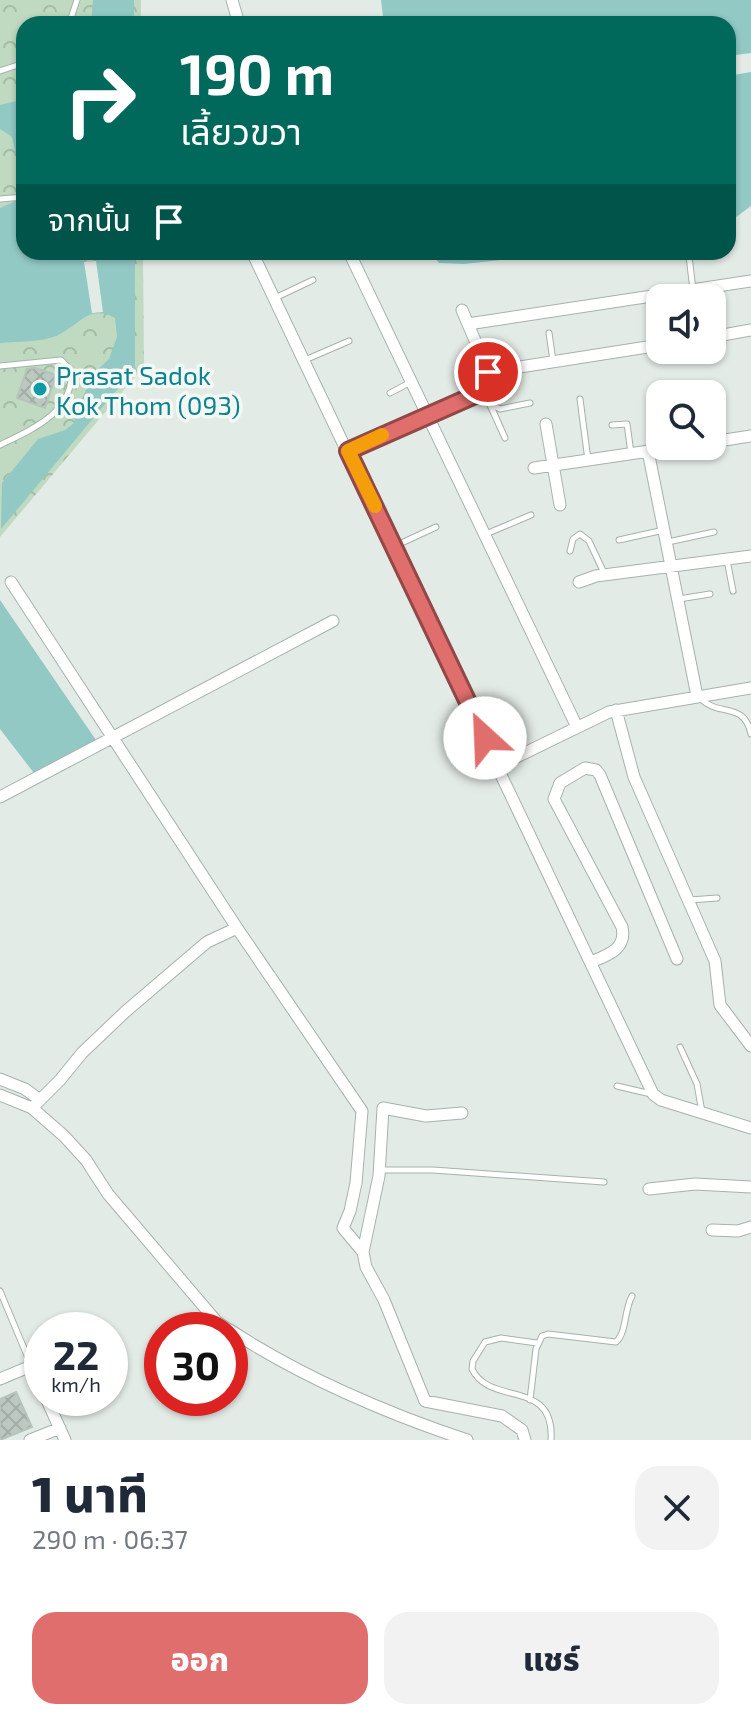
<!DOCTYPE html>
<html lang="th">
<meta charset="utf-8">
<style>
body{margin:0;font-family:"Exo 2","Noto Sans Thai",sans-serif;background:#f2f2f3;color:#1f2937;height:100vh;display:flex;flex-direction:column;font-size:30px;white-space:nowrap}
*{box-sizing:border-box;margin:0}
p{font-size:26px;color:#747a83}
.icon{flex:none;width:44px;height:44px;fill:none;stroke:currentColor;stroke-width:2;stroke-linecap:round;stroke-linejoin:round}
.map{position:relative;height:1440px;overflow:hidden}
.drawer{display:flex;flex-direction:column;background:#fff;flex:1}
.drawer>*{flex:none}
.guide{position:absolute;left:16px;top:16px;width:720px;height:244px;border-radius:24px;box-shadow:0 2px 6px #0004;background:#00695c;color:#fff;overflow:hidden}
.buttons{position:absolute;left:646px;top:284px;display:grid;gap:16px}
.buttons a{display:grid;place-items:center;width:80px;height:80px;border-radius:16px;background:#fff;box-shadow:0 2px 6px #0004;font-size:40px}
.speed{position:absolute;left:24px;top:1312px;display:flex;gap:16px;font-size:40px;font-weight:700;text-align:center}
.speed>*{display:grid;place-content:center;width:104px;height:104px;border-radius:50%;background:#fff;box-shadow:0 2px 6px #0004;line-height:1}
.speed small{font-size:20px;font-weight:400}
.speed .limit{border:12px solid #d22;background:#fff;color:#111}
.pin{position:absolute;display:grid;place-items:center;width:68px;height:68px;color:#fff;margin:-34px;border:4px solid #fff;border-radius:50%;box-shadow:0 2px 8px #0007}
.me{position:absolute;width:88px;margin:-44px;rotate:335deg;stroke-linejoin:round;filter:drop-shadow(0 0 6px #0008)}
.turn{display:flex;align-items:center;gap:28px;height:168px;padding:0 32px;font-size:36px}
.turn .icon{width:104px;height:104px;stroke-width:2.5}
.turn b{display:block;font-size:56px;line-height:68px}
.then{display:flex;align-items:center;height:76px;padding:0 32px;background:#0003;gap:16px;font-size:30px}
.round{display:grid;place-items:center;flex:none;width:84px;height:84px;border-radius:24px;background:#f2f2f3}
.overview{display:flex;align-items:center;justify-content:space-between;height:136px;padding:0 32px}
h1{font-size:48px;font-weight:800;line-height:60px}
.button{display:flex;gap:16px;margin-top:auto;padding:16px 32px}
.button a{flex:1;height:92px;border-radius:24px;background:#e06e6c;color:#fff;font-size:32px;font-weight:800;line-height:92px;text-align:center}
.button a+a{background:#f2f2f3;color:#1f2937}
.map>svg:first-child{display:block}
</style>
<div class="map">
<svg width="751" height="1440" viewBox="0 0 751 1440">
<defs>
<pattern id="forest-crowns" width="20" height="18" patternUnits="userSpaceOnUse" patternTransform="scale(2)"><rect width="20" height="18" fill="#bfdac0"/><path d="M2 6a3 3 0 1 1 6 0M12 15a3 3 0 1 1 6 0" fill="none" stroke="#a4bca5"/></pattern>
<pattern id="building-cross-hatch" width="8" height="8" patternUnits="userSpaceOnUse" patternTransform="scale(2)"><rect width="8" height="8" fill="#bcc9c1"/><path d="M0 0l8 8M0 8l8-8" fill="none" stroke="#a1ada6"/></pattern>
</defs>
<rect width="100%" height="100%" fill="#e3ebe6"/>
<path fill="url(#forest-crowns)" d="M0 0H141V24H24V252H143L144 366 0 537Z"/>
<path fill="#92c9c5" d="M93 0H134V24H91Z
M381 0H751V53L728 56V24H384Z
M751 72V206L728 223V76Z
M24 99V184L23 185 12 137 0 129V105Z
M16 201H23L24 252H74L85 262 96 261 102 252H135V368L1 529 2 483 38 439 65 430 74 423 78 407 94 373 109 359 117 337 115 318C88 304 80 325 58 335 41 343 18 341 0 343V208Z
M431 252H574L464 264 439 263Z
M0 600 98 743 37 777 0 729Z"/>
<path fill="#e3ebe6" d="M96 261 103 312 92 313 84 262Z"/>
<path fill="url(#building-cross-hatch)" stroke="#b7c4bb" stroke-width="2" d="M35 368 56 375 45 408 17 398 27 369Z
M16 1392 32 1427 0 1440V1399Z"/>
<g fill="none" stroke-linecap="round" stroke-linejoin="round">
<defs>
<path id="lane" d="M69 24 77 0
M0 71 24 63
M0 199 24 197
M689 256 693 290
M275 298 313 280
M549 333 553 361
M305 360 349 341
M0 366 61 360 71 370C75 412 31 430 0 445
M484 392 505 438 490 404 500 409 530 403
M390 393 411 382
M580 399 588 460
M612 425 627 424 631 453
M486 534 531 515
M619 540 664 530
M668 542 714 532
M395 546 436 527
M570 551 573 539 580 534 589 541 605 575
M727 560 733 591
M679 599 710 594
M701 699C719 717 744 701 751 734
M690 900 717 898
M680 1047 697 1084 702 1112
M617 1086 651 1094
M381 1170H433L604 1182
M0 1291 31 1365
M537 1343 501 1338 485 1342 473 1361 472 1369C490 1407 555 1378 551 1440
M530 1400 536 1349 542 1336 548 1334 616 1342C627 1332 624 1310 632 1296"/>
<path id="street" d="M232 0 239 24
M252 252 653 1094 661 1100 751 1128
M349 252 577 727
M468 324 751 281
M712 337 751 330
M488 372 660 345
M546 424 560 505
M712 442 751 436
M348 451 488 389 491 378 462 310
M648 451 697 696
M534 468 683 446
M11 582 237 928 362 1111 356 1183 350 1211 343 1228 363 1252
M579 582 596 576 751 556
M616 710 634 777 715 961 720 1005 751 1046
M498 766 609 712 751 688
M0 797 333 621
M591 962C608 955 627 949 622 927L554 799 560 783 585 768 596 770 600 775 677 959
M0 1079 25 1089 40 1100
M0 1095 32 1108 64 1136 86 1160 108 1194 217 1322 229 1330
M32 1108 60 1080 82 1053 125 1012 207 942 237 928
M462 1113 426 1116 383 1108 379 1176 363 1252 366 1267 384 1300 425 1401 502 1416 522 1430 525 1440
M649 1189 695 1184 751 1187
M712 1230 738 1231 751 1227
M230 1330C300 1376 388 1414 467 1440
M0 1379 31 1366 42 1389
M46 1398 65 1440
M30 1440 60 1428"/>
</defs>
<use href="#lane" stroke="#a6b2ac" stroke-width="7"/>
<use href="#street" stroke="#a6b2ac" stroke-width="13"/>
<use href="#lane" stroke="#fff" stroke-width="5"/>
<use href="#street" stroke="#fff" stroke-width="11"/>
</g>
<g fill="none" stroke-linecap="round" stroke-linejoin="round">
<defs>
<path id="route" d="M485 738 348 451 484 391 491 382 488 372"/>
</defs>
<use href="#route" stroke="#924846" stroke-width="20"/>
<use href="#route" stroke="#e06e6c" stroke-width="14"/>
<path stroke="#f59e0b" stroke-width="14" d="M375 506 348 451 382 435"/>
</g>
<circle fill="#0f9aa8" stroke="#f3f8f5" stroke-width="3" cx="40" cy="389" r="8"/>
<g text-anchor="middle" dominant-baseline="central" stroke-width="7" stroke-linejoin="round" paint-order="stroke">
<g font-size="26" fill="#0d838f" stroke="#f3f8f5" text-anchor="start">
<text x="56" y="374">Prasat Sadok<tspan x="56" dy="30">Kok Thom (093)</tspan></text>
</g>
</g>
</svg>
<div class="buttons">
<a><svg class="icon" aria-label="sound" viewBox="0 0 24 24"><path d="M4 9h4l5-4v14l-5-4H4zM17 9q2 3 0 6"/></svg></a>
<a><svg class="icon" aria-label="search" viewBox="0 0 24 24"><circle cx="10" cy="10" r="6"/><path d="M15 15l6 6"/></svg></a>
</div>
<div class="speed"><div>22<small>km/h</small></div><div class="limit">30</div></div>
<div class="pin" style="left:488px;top:372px;background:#d93025"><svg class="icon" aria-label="arrive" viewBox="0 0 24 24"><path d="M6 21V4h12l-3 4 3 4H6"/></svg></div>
<svg class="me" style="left:485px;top:738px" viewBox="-20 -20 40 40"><circle r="19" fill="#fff"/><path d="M0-13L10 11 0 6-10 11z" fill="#e06e6c"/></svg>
<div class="guide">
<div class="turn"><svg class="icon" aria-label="right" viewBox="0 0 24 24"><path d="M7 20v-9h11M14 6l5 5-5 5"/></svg><div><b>190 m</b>เลี้ยวขวา</div></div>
<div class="then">จากนั้น<svg class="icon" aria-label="arrive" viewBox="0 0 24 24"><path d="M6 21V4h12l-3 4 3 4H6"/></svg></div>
</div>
</div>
<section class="drawer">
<div class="overview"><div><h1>1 นาที</h1><p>290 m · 06:37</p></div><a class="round"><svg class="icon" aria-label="close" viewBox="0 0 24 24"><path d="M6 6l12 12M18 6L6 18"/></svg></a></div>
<div class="button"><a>ออก</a><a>แชร์</a></div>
</section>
